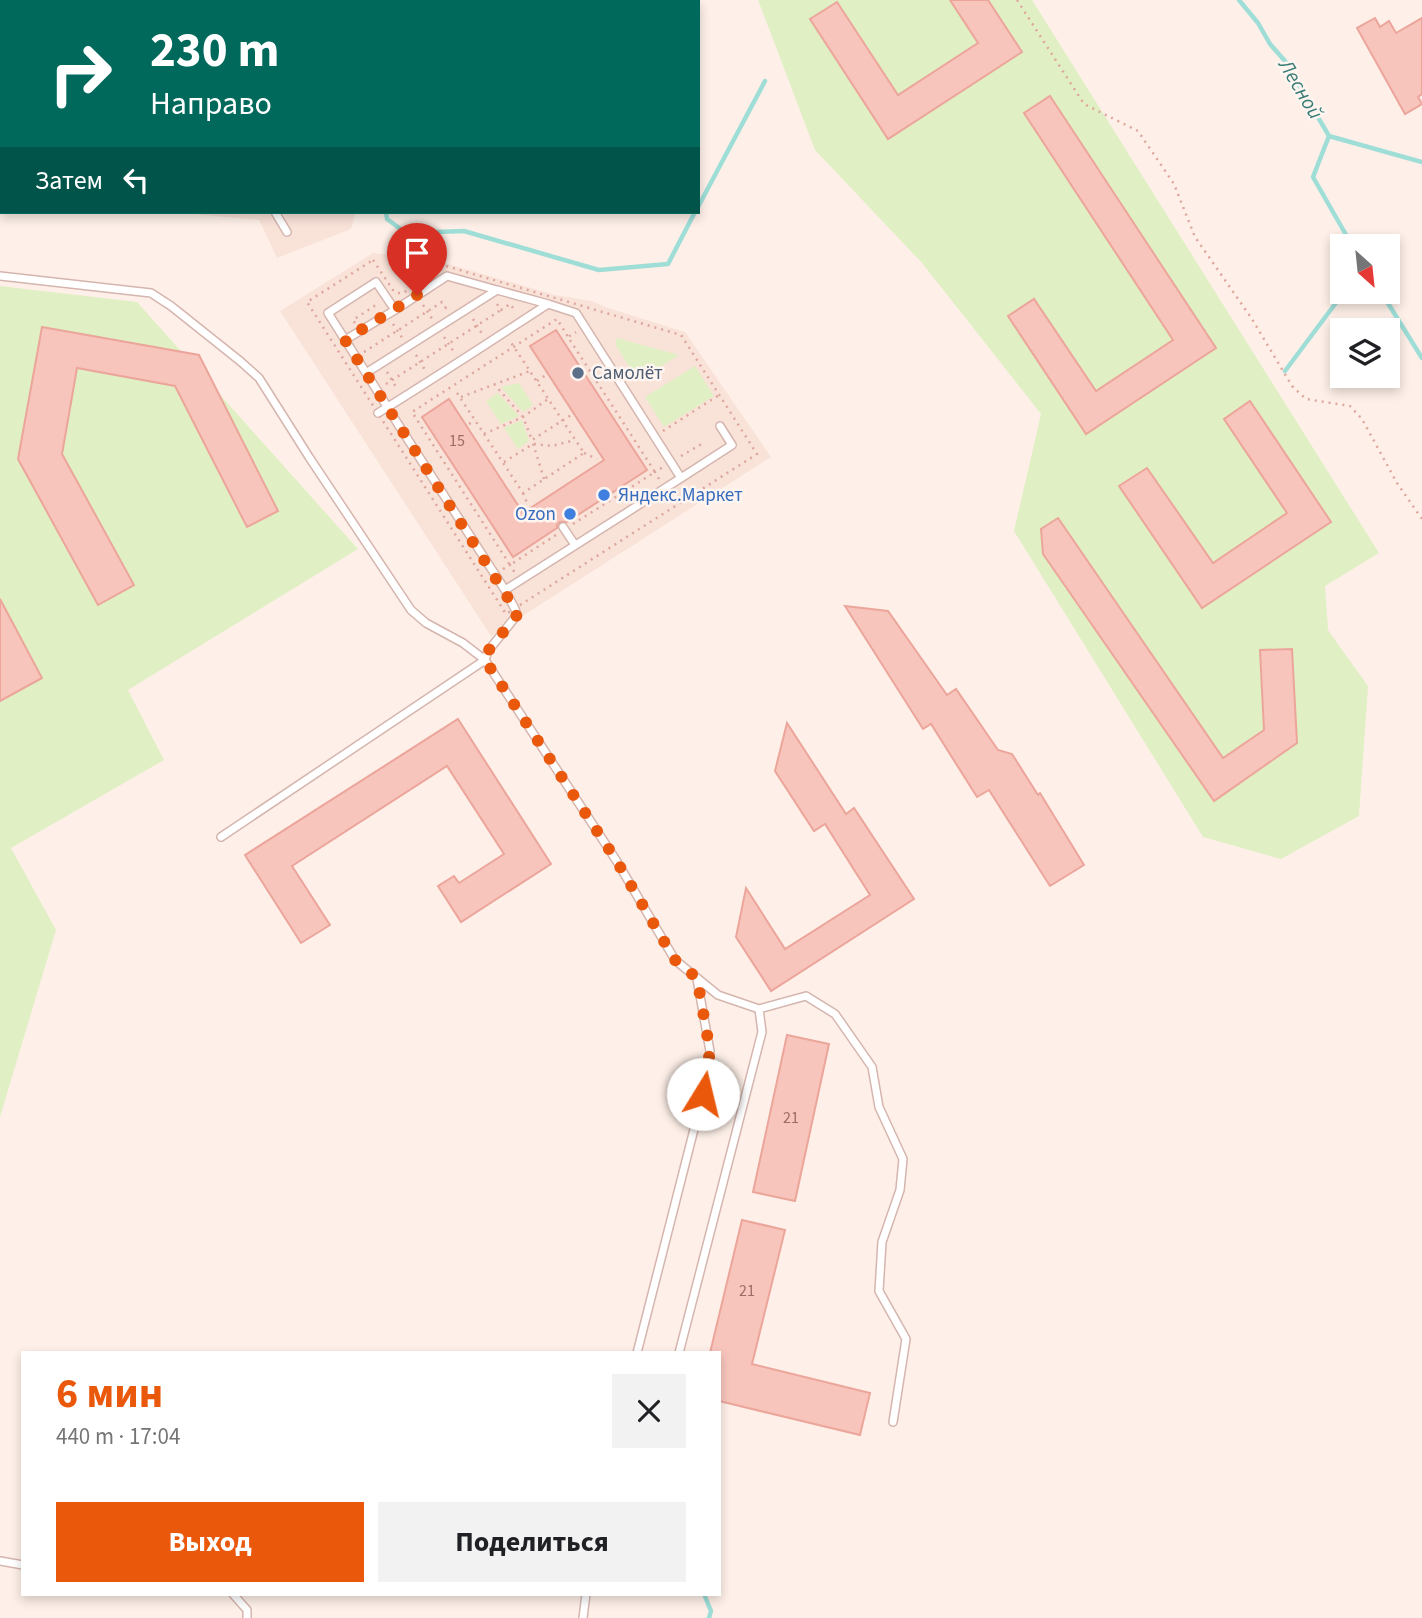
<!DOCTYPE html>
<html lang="ru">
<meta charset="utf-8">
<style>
body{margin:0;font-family:"Source Sans 3",sans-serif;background:#f2f2f2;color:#202124;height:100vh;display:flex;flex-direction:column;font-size:26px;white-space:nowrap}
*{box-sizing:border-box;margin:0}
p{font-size:23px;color:#757577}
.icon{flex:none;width:38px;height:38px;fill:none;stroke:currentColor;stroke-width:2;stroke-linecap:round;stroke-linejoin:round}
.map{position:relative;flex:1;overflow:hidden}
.sheet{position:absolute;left:21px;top:1351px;width:700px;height:245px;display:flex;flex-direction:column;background:#fff;border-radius:0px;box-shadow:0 4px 10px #0003}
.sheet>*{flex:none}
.top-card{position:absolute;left:0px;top:0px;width:700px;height:214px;box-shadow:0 4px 10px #0003;background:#00695c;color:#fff;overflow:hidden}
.needle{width:46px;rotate:153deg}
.controls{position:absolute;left:1330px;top:234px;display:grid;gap:14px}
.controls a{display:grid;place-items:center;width:70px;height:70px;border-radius:0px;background:#fff;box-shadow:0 4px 10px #0003;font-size:35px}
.pin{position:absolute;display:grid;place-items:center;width:60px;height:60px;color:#fff;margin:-72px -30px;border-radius:50% 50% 50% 0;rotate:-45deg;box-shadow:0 0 7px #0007}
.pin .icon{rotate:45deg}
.me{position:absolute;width:77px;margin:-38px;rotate:9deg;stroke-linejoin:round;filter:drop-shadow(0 0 5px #0008)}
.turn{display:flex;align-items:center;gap:24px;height:147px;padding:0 35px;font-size:32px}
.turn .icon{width:91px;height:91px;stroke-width:2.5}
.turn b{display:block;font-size:49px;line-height:60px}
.then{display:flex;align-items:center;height:66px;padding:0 35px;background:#0003;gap:14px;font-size:26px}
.round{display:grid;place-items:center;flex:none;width:74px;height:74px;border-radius:0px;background:#f2f2f2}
.overview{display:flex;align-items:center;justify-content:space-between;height:119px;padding:0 35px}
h1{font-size:42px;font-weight:700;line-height:52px;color:#ea580c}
.cta{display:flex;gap:14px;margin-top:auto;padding:14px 35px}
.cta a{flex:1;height:80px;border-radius:0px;background:#ea580c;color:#fff;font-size:28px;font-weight:700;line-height:80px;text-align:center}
.cta a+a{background:#f2f2f2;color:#202124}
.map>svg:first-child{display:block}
</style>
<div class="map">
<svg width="1422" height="1618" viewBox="0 0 1422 1618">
<rect width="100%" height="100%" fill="#fef0e8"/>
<path fill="#f9e2d8" d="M10 0H414V2H10Z
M171 212H356L351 229 277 258 259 220Z
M373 253 431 259 555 295 592 301 605 307 685 332 771 457 491 636 280 311Z"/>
<path fill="#e0efc4" d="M758 0H1032L1379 553 1325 586 1328 630 1368 686 1359 816 1281 859 1203 837 1014 531 1041 414 922 263 815 150Z
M0 286 137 302 358 549 128 690 164 760 11 848 56 930 0 1117Z
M617 338 679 355 638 381 615 344Z
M695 366 714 396 664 427 645 397Z
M519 383 533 405 523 412 501 387Z
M498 393 519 416 501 424 486 401Z
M522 420 529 441 518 449 504 428Z"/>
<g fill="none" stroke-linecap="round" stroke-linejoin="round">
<path stroke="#9eded7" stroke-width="4.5" d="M1239 0 1258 23 1270 44 1285 61 1329 136 1422 162
M1329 136 1313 177 1353 247
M698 207 765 81
M386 212 387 219 406 233 464 231 599 270 668 264 695 212
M1381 292 1422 358
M1285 371 1344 292
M704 1594 711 1611 709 1618"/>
</g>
<path fill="#f7c5bc" stroke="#eca59b" stroke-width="2" d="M950 0H988L1022 52 888 139 810 19 837 2 898 95 978 43Z
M1375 18 1380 27 1389 21 1396 33 1422 18V94L1418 97 1422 104 1405 114 1357 28Z
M1050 96 1216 348 1086 434 1008 316 1034 299 1096 391 1173 340 1024 113Z
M42 327 199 355 278 511 247 527 175 386 77 368 62 454 134 585 98 605 18 459Z
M556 330 647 470 567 522H560L557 525V528L513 557 422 417 449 399 523 513 604 460 530 346Z
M1250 401 1331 522 1202 608 1119 486 1147 468 1213 563 1287 513 1224 419Z
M1058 518 1223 758 1264 730 1260 650 1292 649 1297 743 1214 801 1043 554 1041 529Z
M0 599 42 678 0 701Z
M845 606 888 611 947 695 956 689 998 750 1012 754 1038 795 1040 793 1084 865 1050 886 989 790 977 797 931 724 923 729Z
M458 719 551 864 461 922 438 886 454 876 459 883 504 854 447 766 292 866 330 925 301 943 245 855Z
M787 723 846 814 854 808 914 899 771 991 736 937 746 888 785 949 870 895 825 824 814 831 775 771Z
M787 1035 829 1044 795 1201 753 1192Z
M742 1220 785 1230 752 1364 870 1393 860 1435 719 1401V1353H710Z"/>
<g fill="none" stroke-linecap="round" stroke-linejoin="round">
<defs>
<path id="service" d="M257 0 263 2
M322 2 323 0
M348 2V0
M0 54 2 53
M0 163 2 167
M275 212 287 232
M0 276 151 293 171 306 240 361 259 378 309 457 411 610 426 623 463 643 485 660 616 860 675 960 718 995 759 1009
M497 290 548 304
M345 340 395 310 376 282 328 313C351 349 374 385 396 421L505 590 681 478 576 313 548 304C491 341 435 378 378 413
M366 373 497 290 447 276 395 310
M681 478 732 445 720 426
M563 527 575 545
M221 837 485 660 488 651 517 615 515 609 505 590
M637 1353 703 1094 710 1051 697 979
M679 1353 762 1032 759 1009 806 996 835 1014 872 1067 879 1107 903 1159 900 1190 882 1242 879 1291 906 1339 893 1422
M0 1561 23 1565
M233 1594 247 1610V1618
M583 1618 586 1594"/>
</defs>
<use href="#service" stroke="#d5b5ae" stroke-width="10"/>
<path stroke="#dda79e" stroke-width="2.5" stroke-dasharray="2 5" stroke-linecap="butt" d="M57 0 60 2
M202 0 206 2
M289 0 294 2
M1017 0 1084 104 1138 131 1174 184 1195 237 1252 319 1292 386 1306 399 1350 406 1362 419 1397 483 1422 519
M36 2V0
M241 2 242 0
M0 144 2 149
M373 260 393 290 397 293H403L446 266 681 335 757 454 506 614 307 302Z
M497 304 501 310 510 304 516 312
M423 305 433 320
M473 319 482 334
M355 323 353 320 379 303
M393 324 403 339
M444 337 454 352
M364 352 442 302 446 308 447 307
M416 355 425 370
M387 372 396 387
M537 381 546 375
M386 384 501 310
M494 384 523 417 532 440
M457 393 523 493 584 453 510 341
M461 397 530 371
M469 424 475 420
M663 431 719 395
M484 434 523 417 548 399
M584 453 597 459
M681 456 705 442
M504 462 533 444 552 446 575 440
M544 479 532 440 571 415
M659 479 655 472 663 467
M523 493 527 503
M573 524 655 472 568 337 576 332
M556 535 510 565 412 412 557 319 568 337
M503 569 510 565 515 573"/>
<use href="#service" stroke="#fff" stroke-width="7"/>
</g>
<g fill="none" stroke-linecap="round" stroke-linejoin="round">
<path stroke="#ea580c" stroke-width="12" stroke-dasharray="0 21.6" d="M417 295 345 340 515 609 517 615 488 651 485 660 616 860 675 960 697 978 710 1051 703 1094"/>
</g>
<circle fill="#5c6f8a" stroke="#fff5f0" stroke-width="2.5" cx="578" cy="373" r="7"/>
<g fill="#3f7fe0" stroke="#fff5f0" stroke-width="2.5">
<circle cx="604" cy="495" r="7"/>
<circle cx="570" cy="514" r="7"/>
</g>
<g text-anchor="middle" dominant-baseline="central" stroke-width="5" stroke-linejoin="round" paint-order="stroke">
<g font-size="16" fill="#9b6b65">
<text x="457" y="441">15</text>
<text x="791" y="1118">21</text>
<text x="747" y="1291">21</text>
</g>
<g font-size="19" fill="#4e5e75" stroke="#fff5f0" text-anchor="start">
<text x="592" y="373">Самолёт</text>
</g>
<g font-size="19" fill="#366cbe" stroke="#fff5f0" text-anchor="start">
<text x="618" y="495">Яндекс.Маркет</text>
<text x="556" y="514" text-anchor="end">Ozon</text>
</g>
<g font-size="21" font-style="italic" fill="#377b75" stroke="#fff5f0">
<text transform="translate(1301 89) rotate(59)">Лесной</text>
</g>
</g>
</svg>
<div class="controls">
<a><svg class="needle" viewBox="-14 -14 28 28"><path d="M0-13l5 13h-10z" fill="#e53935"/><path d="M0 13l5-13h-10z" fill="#757577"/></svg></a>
<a><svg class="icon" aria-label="layers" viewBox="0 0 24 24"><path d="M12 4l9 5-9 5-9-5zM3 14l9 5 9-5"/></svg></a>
</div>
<div class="pin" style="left:417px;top:295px;background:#d93025"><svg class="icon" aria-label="arrive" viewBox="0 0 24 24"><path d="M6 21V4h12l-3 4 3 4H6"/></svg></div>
<svg class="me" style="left:703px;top:1094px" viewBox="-20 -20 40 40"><circle r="19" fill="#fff"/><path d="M0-13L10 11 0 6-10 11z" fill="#ea580c"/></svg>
<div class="top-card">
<div class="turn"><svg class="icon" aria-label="right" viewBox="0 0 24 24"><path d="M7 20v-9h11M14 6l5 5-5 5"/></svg><div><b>230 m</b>Направо</div></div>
<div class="then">Затем<svg class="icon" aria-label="left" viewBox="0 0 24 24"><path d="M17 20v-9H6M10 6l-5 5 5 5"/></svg></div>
</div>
<section class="sheet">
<div class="overview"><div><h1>6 мин</h1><p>440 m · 17:04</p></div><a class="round"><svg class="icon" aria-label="close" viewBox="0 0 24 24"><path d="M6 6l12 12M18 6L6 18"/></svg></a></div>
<div class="cta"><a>Выход</a><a>Поделиться</a></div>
</section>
</div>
